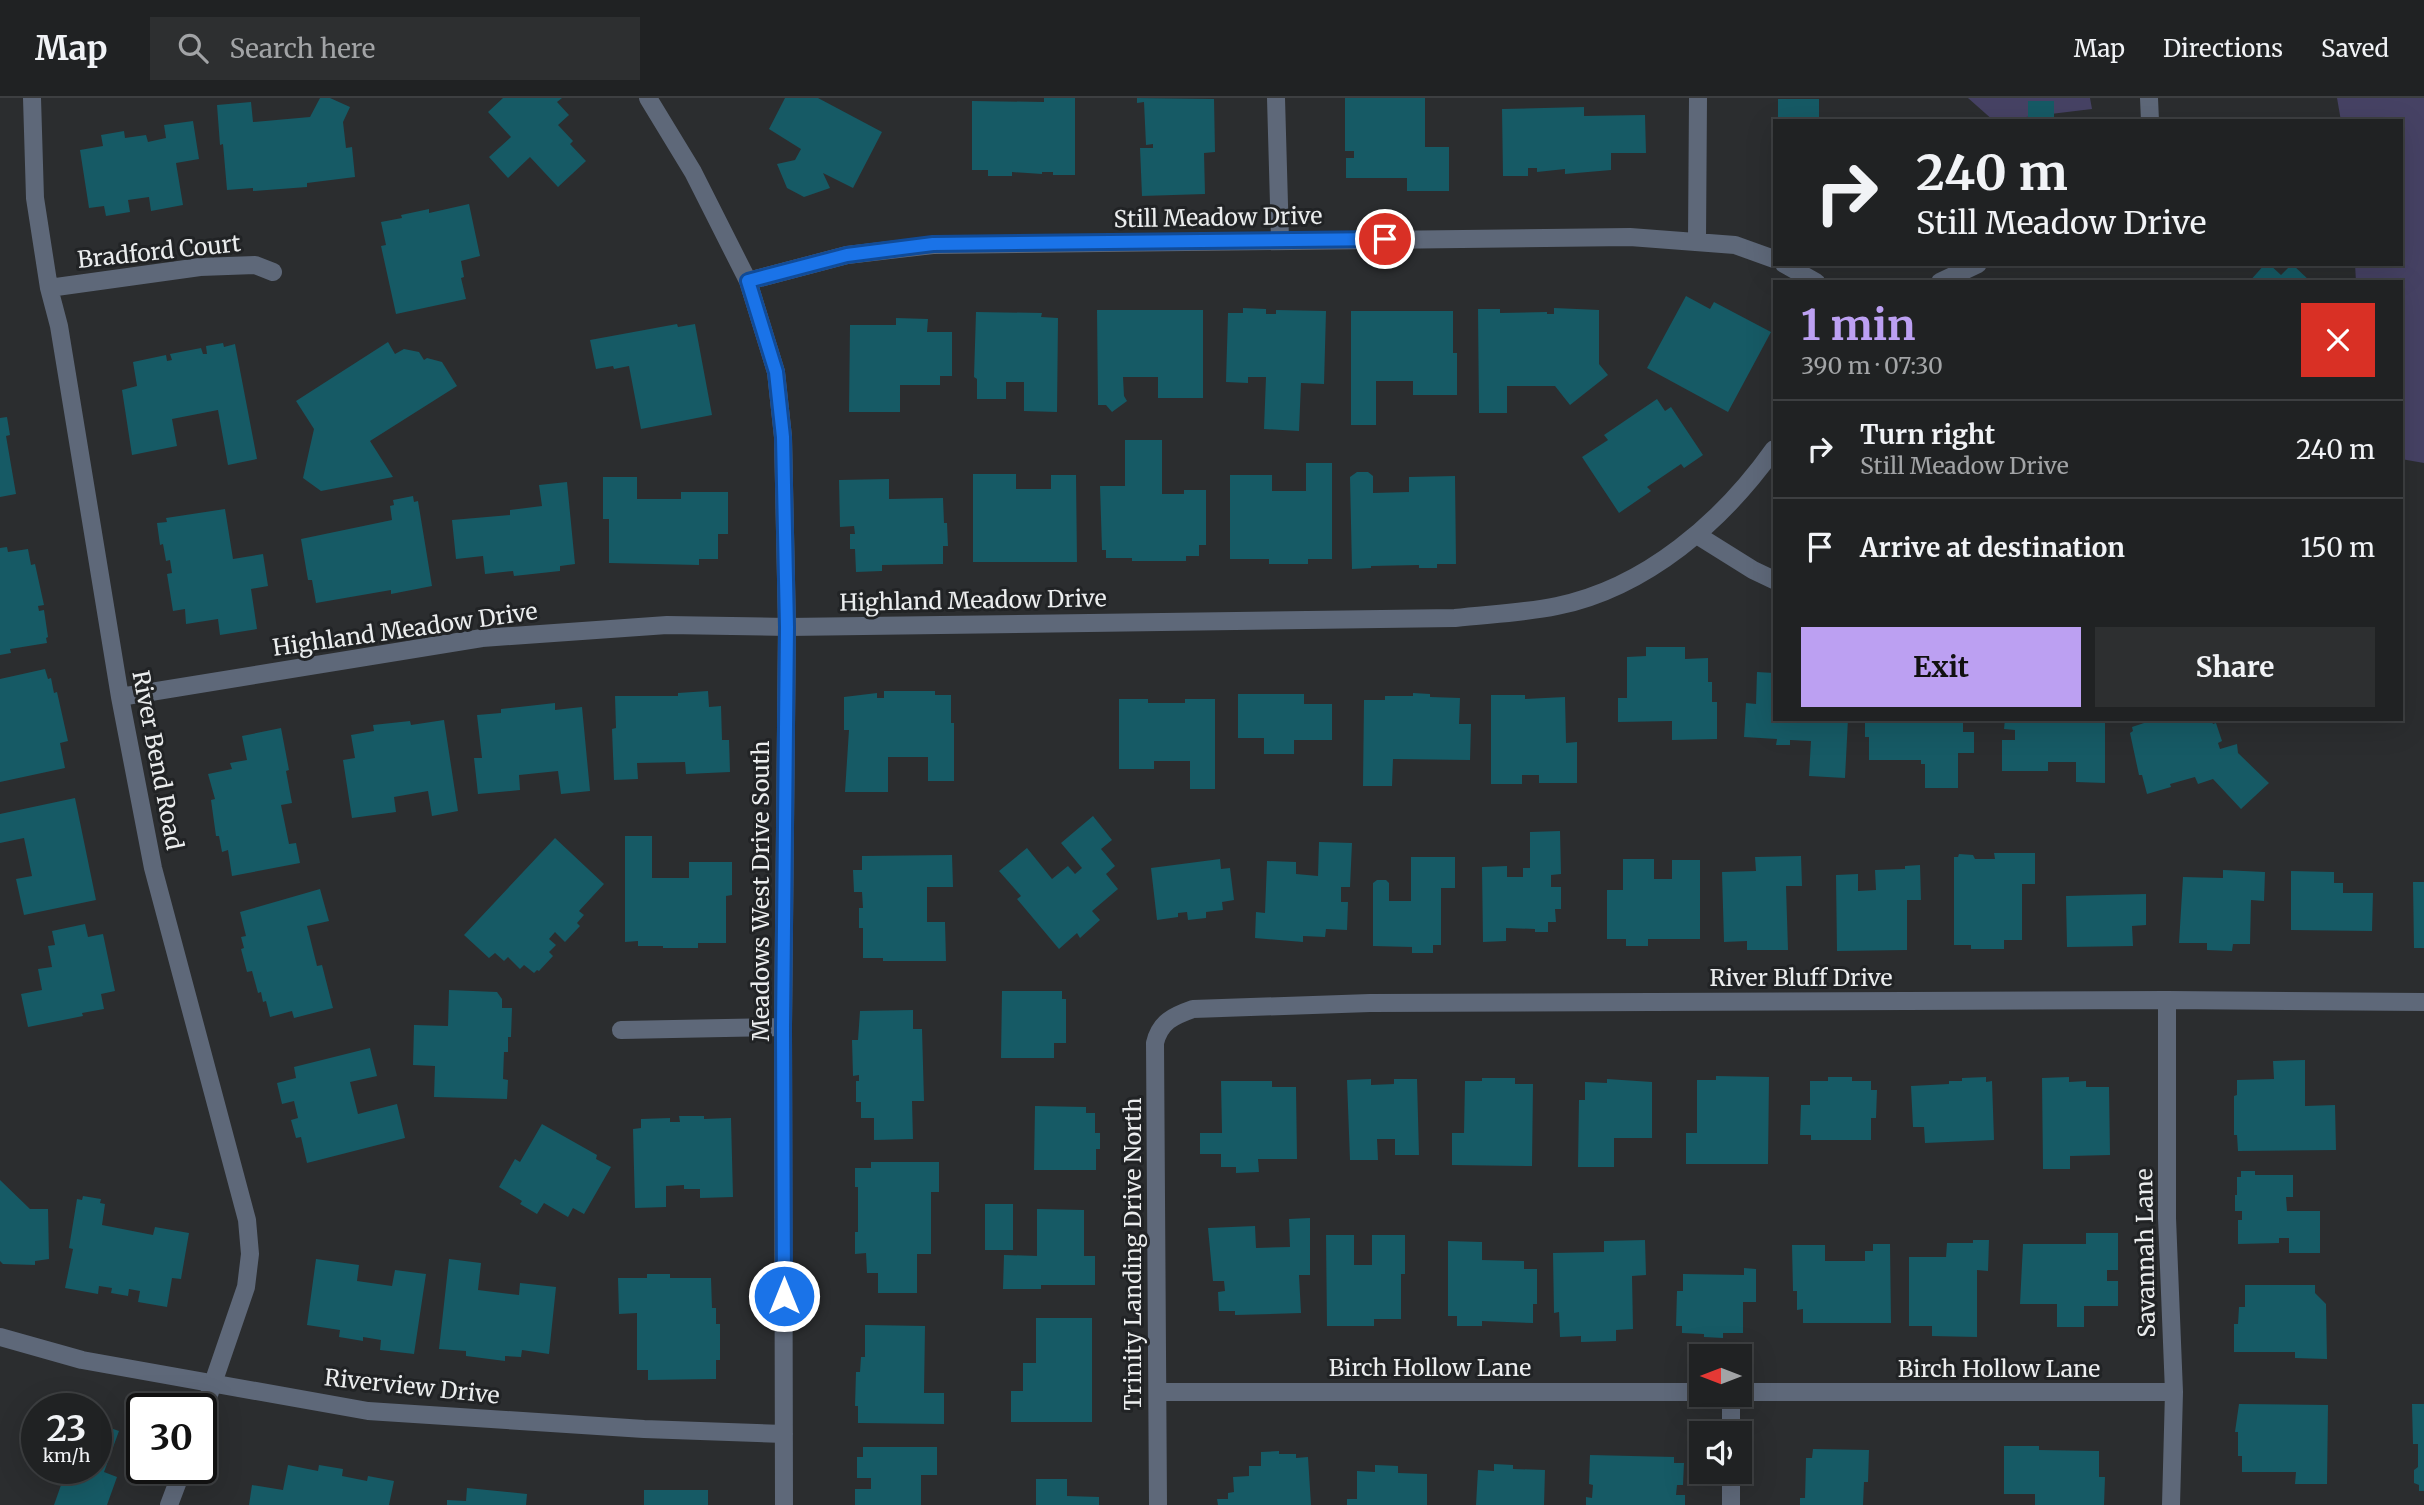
<!DOCTYPE html>
<meta charset="utf-8">
<style>
body{margin:0;font-family:Merriweather,serif;background:#2d2f30;color:#f1f3f6;height:100vh;display:flex;flex-direction:column;font-size:26px;white-space:nowrap}
*{box-sizing:border-box;margin:0}
p{font-size:23px;color:#a2a4a6}
.icon{flex:none;width:38px;height:38px;fill:none;stroke:currentColor;stroke-width:2;stroke-linecap:round;stroke-linejoin:round}
.map{position:relative;flex:1;overflow:hidden}
.sheet{position:absolute;left:1773px;top:182px;width:630px;height:441px;display:flex;flex-direction:column;background:#202223;border-radius:0px;box-shadow:0 7px 28px #0002,0 0 0 2px #3d3f41}
.sheet>*{flex:none}
.top-card{position:absolute;left:1773px;top:21px;width:630px;height:147px;border-radius:0px;box-shadow:0 7px 28px #0002,0 0 0 2px #3d3f41;background:#202223;color:#f1f3f6;overflow:hidden}
.needle{width:46px;rotate:270deg}
.controls{position:absolute;left:1689px;top:1246px;display:grid;gap:14px}
.controls a{display:grid;place-items:center;width:63px;height:63px;border-radius:0px;background:#202223;box-shadow:0 7px 28px #0002,0 0 0 2px #3d3f41;font-size:35px}
.speed{position:absolute;left:21px;top:1295px;display:flex;gap:14px;font-size:35px;font-weight:700;text-align:center}
.speed>*{display:grid;place-content:center;width:91px;height:91px;border-radius:50%;background:#202223;box-shadow:0 7px 28px #0002,0 0 0 2px #3d3f41;line-height:1}
.speed small{font-size:18px;font-weight:400}
.speed .limit{border:4px solid #111;border-radius:10px;background:#fff;color:#111}
.pin{position:absolute;display:grid;place-items:center;width:60px;height:60px;color:#fff;margin:-30px;border:4px solid #fff;border-radius:50%;box-shadow:0 2px 7px #0007}
.me{position:absolute;width:77px;margin:-38px;rotate:0deg;stroke-linejoin:round;filter:drop-shadow(0 0 5px #0008)}
.turn{display:flex;align-items:center;gap:24px;height:147px;padding:0 28px;font-size:32px}
.turn .icon{width:91px;height:91px;stroke-width:2.5}
.turn b{display:block;font-size:49px;line-height:60px}
.round{display:grid;place-items:center;flex:none;width:74px;height:74px;border-radius:0px;background:#2d2f30}
.headline{display:flex;align-items:center;justify-content:space-between;height:119px;padding:0 28px}
h1{font-size:42px;font-weight:700;line-height:52px;color:#bca0f2}
.cta{display:flex;gap:14px;margin-top:auto;padding:14px 28px}
.cta a{flex:1;height:80px;border-radius:0px;background:#bca0f2;color:#111;font-size:28px;font-weight:700;line-height:80px;text-align:center}
.cta a+a{background:#2d2f30;color:#f1f3f6}
ul{padding:0;list-style:none}
li{display:flex;align-items:center;gap:21px;height:98px;padding:0 28px;border-top:2px solid #3d3f41}
li div{flex:1}
li b{display:block;font-size:26px}
li em{font-style:normal}
header{display:flex;align-items:center;gap:42px;box-sizing:border-box;height:98px;padding:0 35px;background:#202223;border-bottom:2px solid #3d3f41}
header strong{font-size:33px}
nav{display:flex;gap:38px;margin-inline-start:auto;font-size:24px}
.search{width:490px;height:63px;background:#2d2f30;display:flex;align-items:center;gap:18px;box-sizing:border-box;padding:0 24px;border-radius:0px;color:#a2a4a6;font-size:26px}
.map>svg:first-child{display:block}
</style>
<header>
<strong>Map</strong>
<div class="search"><svg class="icon" aria-label="search" viewBox="0 0 24 24"><circle cx="10" cy="10" r="6"/><path d="M15 15l6 6"/></svg>Search here</div>
<nav><a>Map</a><a>Directions</a><a>Saved</a></nav>
</header>
<div class="map">
<svg width="2424" height="1407" viewBox="0 0 2424 1407">
<rect width="100%" height="100%" fill="#2b2d2f"/>
<path fill="#464264" d="M1968 0H2090L2092 11 1994 23Z
M2337 0H2424V365L2401 361V184H2356L2355 166H2401V23H2341Z"/>
<path fill="#165a65" d="M320 0H330L350 9 343 24 346 50 352 49 355 79 307 85V89L253 93V90L227 92 223 46 220 47 217 7 251 4 253 24 310 19Z
M503 0H562L557 4 569 17 558 27 573 43 570 46 586 63 558 89 530 59 508 80 489 59 511 39 488 14Z
M785 0H818L882 34 853 90 823 75 830 90 804 99 787 90 777 66 795 62 801 51 769 31Z
M1044 0H1075V77H1053V74H1042V76L1012 74V78H988V72H972V3L1044 4Z
M1137 0 1214 1 1215 54 1204 55 1205 96 1142 98 1140 50H1153V46L1146 47 1144 4 1137 5Z
M1345 0H1425V49H1449V93H1407V80H1346V60H1354V53H1345Z
M1778 1H1819V23H1778Z
M2028 3H2054V20H2086V23H2028Z
M1584 9V18L1645 17 1646 55H1611V72L1565 76V71L1537 74V70H1528V78H1503L1502 11Z
M193 23 199 61 176 65 183 107 151 113 149 99 128 102 130 114 106 118 104 108 89 110 80 52 103 48 101 37 124 33 125 40 146 37 148 44 166 40 164 27Z
M469 106 480 158 461 163 464 179 461 180 466 201 396 216 381 148 386 147 381 124 402 120 401 117 429 111V115Z
M2265 166H2269L2281 177 2292 166 2311 184H2249Z
M1686 198 1710 211 1714 204 1771 234 1728 314 1647 270Z
M1243 210 1266 211V216H1276V212L1326 213 1324 286 1301 285 1299 333 1264 331 1266 279H1248V285L1226 284 1228 215H1243Z
M1554 210 1599 212V266L1608 277 1570 307 1555 288H1507V315H1479L1478 211H1500V215L1547 214V216H1554Z
M1097 212H1203V300H1158V279H1123L1124 298 1127 303 1112 314 1106 307H1098Z
M1351 213H1453V255H1457V297H1413V283H1376V327H1351Z
M976 214 1042 215 1041 219 1058 220 1057 314 1024 313V284H1006V301H977V281L974 279Z
M896 220 928 221 927 234H952V278H940V287H900V314H849L850 227H896Z
M677 226 678 229 695 226 712 317 641 331 629 268 614 271 613 268 596 271 590 242Z
M388 244 395 256 404 251 419 254 424 262 427 260 442 264 457 288 370 343 393 379 321 393 303 380 314 331 296 303Z
M223 245 224 249 235 246 257 361 228 367 218 312 172 321 177 348 132 357 122 292 137 288 133 264 166 257 167 263 172 262 170 256 201 250 203 256H207L206 248Z
M1657 301 1665 313 1671 309 1703 357 1684 370 1681 366 1647 389 1651 393 1619 415 1582 359 1608 342 1604 337Z
M7 319 10 337 6 338 16 396 0 399V320Z
M1125 342H1162V396H1184V392H1206V447H1199V458H1186V463H1132V460H1106V452H1102L1100 388H1125Z
M1306 365H1332V461H1308V466H1269V461H1230V377H1272V393H1306Z
M1357 374H1368L1373 378V395L1409 394V379L1455 378 1456 466H1437V470H1419V467L1371 468V470L1352 471 1350 379Z
M973 376H1016V391H1051V377H1076L1077 464H973Z
M603 379H637V401H681V394H728V436H718V461H699V467L609 465V421H603Z
M889 381V401L943 400 944 425H947L948 448H943V466L882 467V473L856 474 855 451H850V436H855L854 428 840 429 839 382Z
M567 384 575 466 560 468V473L514 478 513 473 485 476 483 458 456 461 452 422 510 417V412L542 408 539 387Z
M413 398 414 404 418 403 432 488 391 496V492L316 505 312 482H308L301 441 392 422 390 408 394 407 393 402Z
M225 411 233 461 263 456 268 488 251 491 257 531 220 537 218 521 186 526 185 511 173 513 167 476 172 475 170 462 166 463 163 446 160 447 157 425 167 424 166 420Z
M7 449 8 454 28 451 31 467 35 466 44 507 38 508 39 513 44 512 48 539 46 540 47 545 10 551 11 555 0 557V450Z
M1646 549H1685V561L1708 560V584H1712V604H1717V641L1672 642V623L1618 624V600H1627V559L1646 558Z
M45 571 48 581 51 580 54 595 57 594 68 643 60 645 65 670 0 684V581Z
M1757 574 1774 575V621H1848L1845 680 1809 678 1811 643 1790 642V647H1776L1777 641 1744 639 1746 605 1756 606Z
M708 593 709 609 721 608 722 642H729L730 674 686 676 685 664 637 665 638 681 614 682 612 631 616 630 615 598H678V595Z
M884 593H935V597H951V625H954V683H928V659H888V694H845L849 632H844V599L877 595V600H884Z
M1413 595 1430 596V599L1460 600 1459 626H1471L1470 662 1393 661 1392 688H1363L1364 602H1385V598H1413Z
M1238 596H1304V606H1332V642H1294V656H1264V640H1238Z
M1491 597H1525V601L1565 599 1566 645 1577 644V685H1539V677H1522V686H1491Z
M1119 601H1148V605H1185V601H1215V691H1190V663H1154V671H1119Z
M555 605V612L582 609 590 693 561 696 558 673 519 677 520 692 478 696 474 660H482L477 617 501 615V611Z
M1865 621H1963V634H1974V655H1958V690H1925V666H1921V662H1869V639H1865Z
M2005 621H2105V685L2076 684V664H2048V673H2002V642H2015V632L2004 631Z
M2166 621H2211L2213 626 2216 625 2222 643 2218 645 2220 651 2237 646 2238 655 2269 685 2241 711 2213 681 2198 686 2195 679 2170 686 2171 689 2147 696 2142 677H2139L2130 635 2133 633 2132 629 2153 622 2154 625Z
M444 622 458 713 432 718 428 693 394 699 396 714 352 720 343 662 355 660 351 637 374 633 373 627 410 623 411 627Z
M281 630 289 672 286 673 292 705 281 707 289 746 296 745 300 765 232 778 228 752 222 754 219 738H216L211 702 215 701 208 676 232 671 230 665 247 662 242 638Z
M75 700 96 802 24 817 16 781 32 778 24 740 0 745V716Z
M1093 718 1112 742 1101 751 1115 768 1106 776 1118 791 1092 813 1100 822 1080 840 1077 835 1059 851 1017 801 1021 798 999 773 1027 750 1052 781 1068 768 1075 776 1082 770 1061 745Z
M1560 733 1561 776 1551 777V789H1561V811H1555L1556 824H1548V834H1535V831L1506 830V843L1483 844 1482 769 1507 768V779H1523V770H1530V734Z
M625 738H652V780H689V764H732V797L726 798V845H698V850H663V848H638V843L625 844Z
M555 740 604 786 579 813 584 817 577 825 580 828 565 844 555 834 549 841 556 847 549 854 553 858 539 873 537 872 534 875 524 867 520 871 508 859 504 863 495 855 489 860 464 837Z
M1319 744 1352 745 1350 789H1341V804H1348L1347 832 1326 831 1325 839 1303 838V844L1255 840 1256 814 1265 815 1267 763 1296 764V776L1318 778Z
M1994 755H2035V786H2022V842H2004V851H1971V847H1954V759H1958L1959 756 1973 757 1975 761H1995Z
M952 757 953 789H927V824H945L946 863H883V860H863V830H859V810H863L862 794H854L853 772H862V758Z
M1801 758 1802 788H1786L1788 852H1747V843L1724 844 1722 774 1756 773 1755 759Z
M1411 759H1455V790H1441V847H1433V855H1412V849L1373 848V785L1377 782H1386L1389 785V803H1411Z
M1220 761 1221 771 1230 770 1234 802 1222 804 1223 812 1206 814V820L1188 822 1187 814 1178 815V819L1157 822 1151 770Z
M1623 761H1654V781H1672V762H1700V841H1648V848H1626V841H1607V792H1623Z
M1920 767 1921 802H1907V852L1837 853 1836 777 1858 776V793L1876 792 1875 772 1905 771V768Z
M2223 772 2265 774 2264 803 2251 802 2250 846H2233L2232 853 2207 852V845H2179L2183 779 2223 780Z
M2291 773 2334 774V785H2343V795H2373L2372 833 2291 832Z
M2413 784H2424V850H2414Z
M320 791 329 823 307 828 317 868 322 867 333 910 294 920 292 913 270 919 266 903 263 904 261 894 258 895 252 873 247 874 241 851 244 850 241 839 246 838 240 814Z
M2146 796V827L2132 828 2133 848 2067 849 2066 798Z
M85 826 88 839 103 836 115 893 101 896 104 911 82 915 83 918 28 929 21 896 42 892 38 871 52 869 48 848 55 847 52 833Z
M449 892 497 894 502 901V910H512L511 939H508V954H504L503 981 508 982 507 1001 434 999 435 968 413 967 414 927 448 928Z
M1002 893H1062V901H1066V945H1054V960H1001Z
M913 912V931H922L924 1003H912L913 1041 874 1042V1020H861V1004H856V983H859V977L853 978 852 942H858L860 913Z
M370 950 377 978 350 984 358 1016 397 1006 405 1040 307 1065 301 1039 296 1040 291 1022 298 1020 294 1003 282 1006 277 985 296 980 294 969Z
M2305 962V1008L2335 1007 2336 1052 2238 1053 2237 1037H2234V998L2237 997V982L2274 981 2273 963Z
M1716 978 1769 979 1768 1066H1686V1035H1697V982H1716Z
M1828 979H1852V983H1871V992H1877L1876 1020H1871V1042H1811V1037H1800L1801 1007H1810V983H1828Z
M1986 979V984L1992 983 1994 1042 1925 1045 1924 1029H1913L1911 988 1949 986V983H1962V980Z
M2069 979V984L2086 983V989H2109L2110 1057 2070 1058V1071H2043L2042 980Z
M1482 980H1515V986H1533L1532 1068 1452 1067V1035H1464L1465 983H1482Z
M1371 981V987L1394 986V981H1417L1419 1057H1395V1041H1377L1378 1062H1350L1347 982Z
M1607 981 1652 984V1040H1614V1069H1578L1579 1002H1585V984L1607 985Z
M1221 983H1272V989H1296L1297 1061H1258L1259 1074 1236 1075V1069H1221V1056H1200V1035H1222Z
M1035 1008 1086 1009V1015H1095V1035H1100V1051H1096V1072H1034Z
M679 1018H704V1021L731 1020 733 1099 700 1100V1091H684V1087L666 1088V1109L635 1110 633 1031 641 1030V1021L670 1020V1024H680Z
M542 1026 597 1057 596 1061 611 1069 584 1116 573 1110 568 1119 544 1105 537 1116 520 1106 522 1103 499 1089 515 1061 520 1064Z
M871 1064H939V1094H931V1156H917V1195H878V1175H867L866 1155 855 1156V1134H858V1089H855V1070H871Z
M2241 1073H2255V1077H2293V1099H2286L2287 1113H2320V1155H2289V1140H2279V1145L2238 1146V1122H2242V1113H2235V1097H2237V1079H2241Z
M0 1082 30 1111H48L49 1161 35 1163V1167L3 1166 0 1163Z
M83 1098 101 1101 100 1105 105 1106 102 1127 153 1137 155 1129 189 1135 181 1181 172 1180 167 1209 138 1204 140 1193 129 1191 128 1198 111 1195 112 1190 99 1188 98 1196 65 1190 73 1151 69 1150 77 1101 82 1102Z
M985 1106H1013V1152H985Z
M1037 1111 1084 1112V1158H1095V1187H1041V1191H1003L1004 1157 1037 1158Z
M1310 1120V1177H1299L1301 1215 1235 1217V1213H1219L1218 1194 1225 1193 1224 1183H1213L1208 1130 1255 1128 1256 1150 1290 1149 1289 1121Z
M2086 1135H2118V1172H2107V1183H2118V1208H2084V1229H2057V1206H2020L2023 1146H2086Z
M1326 1137H1354V1167H1372V1137H1405V1176H1401V1221H1374V1228H1327Z
M1645 1142 1646 1177 1632 1178 1633 1231 1616 1232V1243L1581 1244V1238L1560 1239 1559 1214 1554 1215 1553 1155 1604 1154V1143Z
M1973 1142H1989L1988 1173 1977 1172V1239L1932 1238V1228H1909V1159H1946L1947 1145H1973Z
M1448 1143 1482 1144V1162L1524 1163V1171H1537V1206H1533V1225L1482 1223V1228H1457V1218H1448Z
M1873 1146H1890L1891 1225H1803V1211L1797 1212V1193H1793L1792 1147H1825V1163H1865V1153H1873Z
M316 1161 359 1167 357 1183 392 1188 395 1172 426 1176 414 1256 380 1252 381 1242 363 1239V1243L339 1239 340 1232 307 1227Z
M449 1161 481 1165 478 1192 519 1197 520 1185 556 1189 549 1256 522 1252 521 1259 505 1258V1263L466 1258V1253L439 1251Z
M1744 1170 1756 1171V1204H1743V1235H1723V1240L1704 1239V1236L1682 1235V1228H1676L1677 1193H1683V1176L1744 1177Z
M647 1176H670V1180H711L712 1210H716V1226H720V1262H716V1281L648 1282V1272H637V1215L619 1216 618 1180H647Z
M2245 1187H2315V1195L2326 1206 2327 1261 2295 1260V1254H2234V1226H2238L2239 1209H2245Z
M1036 1220H1092V1324H1011V1293H1023V1265H1036Z
M865 1227 925 1228 924 1295H944V1326L858 1325V1308H855L856 1274H860L861 1259H865Z
M2239 1306 2328 1307 2327 1386H2295L2296 1374H2242V1358H2238V1334H2235Z
M2412 1306H2424V1393H2419V1387L2414 1385V1372L2418 1369V1346H2413Z
M96 1325 119 1333 104 1374 117 1379 107 1407H54L67 1370H96Z
M2004 1348H2039V1352L2099 1353V1379H2105L2104 1407H2035V1396H2004Z
M863 1349H937V1377H921V1407H855V1391H871V1380H857V1359H863Z
M1813 1351 1869 1352 1868 1384H1864L1863 1407H1800V1400H1805L1806 1360H1812Z
M1279 1353V1356H1296V1360L1308 1359 1311 1407H1218L1217 1401H1228V1395L1234 1394 1233 1379 1249 1378V1368H1261V1354Z
M1590 1357 1674 1359V1365H1684L1683 1387H1677L1676 1397H1685V1407H1586V1399L1592 1400 1593 1387 1589 1386Z
M1494 1366 1513 1367V1371L1545 1372 1544 1407H1476L1478 1372 1494 1373Z
M288 1367 318 1373 319 1367 343 1371 342 1378 367 1383 368 1378 394 1383 389 1407H249L252 1387 283 1392Z
M1375 1367 1398 1368V1375L1427 1376V1407H1347V1401H1357V1373L1375 1374Z
M1036 1381H1067V1398L1099 1399V1407H1036Z
M467 1390 527 1396 526 1407H447V1402L466 1403Z
M644 1392H708V1407H644Z"/>
<g fill="none" stroke-linecap="round" stroke-linejoin="round">
<path stroke="#5e6879" stroke-width="18" d="M32 0 35 100 49 190 59 228 120 599 153 770 247 1122 250 1156 246 1189 201 1320
M648 0 693 74 748 183 776 274 783 339 787 529 783 929 784 1407
M1276 0 1280 142
M2149 0 2150 23
M1697 143 1698 0
M1784 166 1816 184
M748 183 847 157 933 147 1630 139 1735 147 1774 161
M1940 184 1978 166
M49 190 200 169 255 167 273 174
M1697 437 1753 472 1774 482
M120 599 482 540 667 527 787 529 1455 520C1489 516 1524 515 1557 508 1646 490 1723 423 1774 351
M2167 902V1120L2174 1294 2171 1407
M621 932 783 929
M0 1239 82 1262 368 1313 644 1331 784 1336
M1158 1294H1701
M1740 1294H2174
M1731 1297V1335
M1731 1374V1407
M169 1407 183 1370
M1158 1407 1155 945C1160 924 1173 918 1193 911L1370 905 2167 902 2424 904"/>
</g>
<g fill="none" stroke-linecap="round" stroke-linejoin="round">
<defs>
<path id="route" d="M784 1198 783 929 787 529 783 339 776 274 748 183 847 157 933 146 1385 141"/>
</defs>
<use href="#route" stroke="#114b97" stroke-width="18"/>
<use href="#route" stroke="#1a73e8" stroke-width="12"/>
</g>
<g text-anchor="middle" dominant-baseline="central" stroke-width="6" stroke-linejoin="round" paint-order="stroke">
<g font-size="23" fill="#ebedee" stroke="#212325">
<text transform="translate(1218 119) rotate(-1)">Still Meadow Drive</text>
<text transform="translate(159 153) rotate(-6)">Bradford Court</text>
<text transform="translate(973 502) rotate(-1)">Highland Meadow Drive</text>
<text transform="translate(405 531) rotate(-8)">Highland Meadow Drive</text>
<text transform="translate(158 662) rotate(79)">River Bend Road</text>
<text transform="translate(760 793) rotate(-90)">Meadows West Drive South</text>
<text x="1801" y="879">River Bluff Drive</text>
<text transform="translate(2145 1155) rotate(-91)">Savannah Lane</text>
<text transform="translate(1132 1156) rotate(-90)">Trinity Landing Drive North</text>
<text x="1430" y="1269">Birch Hollow Lane</text>
<text x="1999" y="1270">Birch Hollow Lane</text>
<text transform="translate(412 1288) rotate(6)">Riverview Drive</text>
</g>
</g>
</svg>
<div class="controls">
<a><svg class="needle" viewBox="-14 -14 28 28"><path d="M0-13l5 13h-10z" fill="#e53935"/><path d="M0 13l5-13h-10z" fill="#a2a4a6"/></svg></a>
<a><svg class="icon" aria-label="sound" viewBox="0 0 24 24"><path d="M4 9h4l5-4v14l-5-4H4zM17 9q2 3 0 6"/></svg></a>
</div>
<div class="speed"><div>23<small>km/h</small></div><div class="limit">30</div></div>
<div class="pin" style="left:1385px;top:141px;background:#d93025"><svg class="icon" aria-label="arrive" viewBox="0 0 24 24"><path d="M6 21V4h12l-3 4 3 4H6"/></svg></div>
<svg class="me" style="left:784px;top:1198px" viewBox="-20 -20 40 40"><circle r="17" fill="#1a73e8" stroke="#fff" stroke-width="3"/><path d="M0-11L8 9 0 5-8 9z" fill="#fff"/></svg>
<div class="top-card">
<div class="turn"><svg class="icon" aria-label="right" viewBox="0 0 24 24"><path d="M7 20v-9h11M14 6l5 5-5 5"/></svg><div><b>240 m</b>Still Meadow Drive</div></div>
</div>
<section class="sheet">
<div class="headline"><div><h1>1 min</h1><p>390 m · 07:30</p></div><a class="round" style="background:#d93025;color:#fff"><svg class="icon" aria-label="close" viewBox="0 0 24 24"><path d="M6 6l12 12M18 6L6 18"/></svg></a></div>
<ul>
<li><svg class="icon" aria-label="right" viewBox="0 0 24 24"><path d="M7 20v-9h11M14 6l5 5-5 5"/></svg><div><b>Turn right</b><p>Still Meadow Drive</p></div><em>240 m</em></li>
<li><svg class="icon" aria-label="arrive" viewBox="0 0 24 24"><path d="M6 21V4h12l-3 4 3 4H6"/></svg><div><b>Arrive at destination</b></div><em>150 m</em></li>
</ul>
<div class="cta"><a>Exit</a><a>Share</a></div>
</section>
</div>
